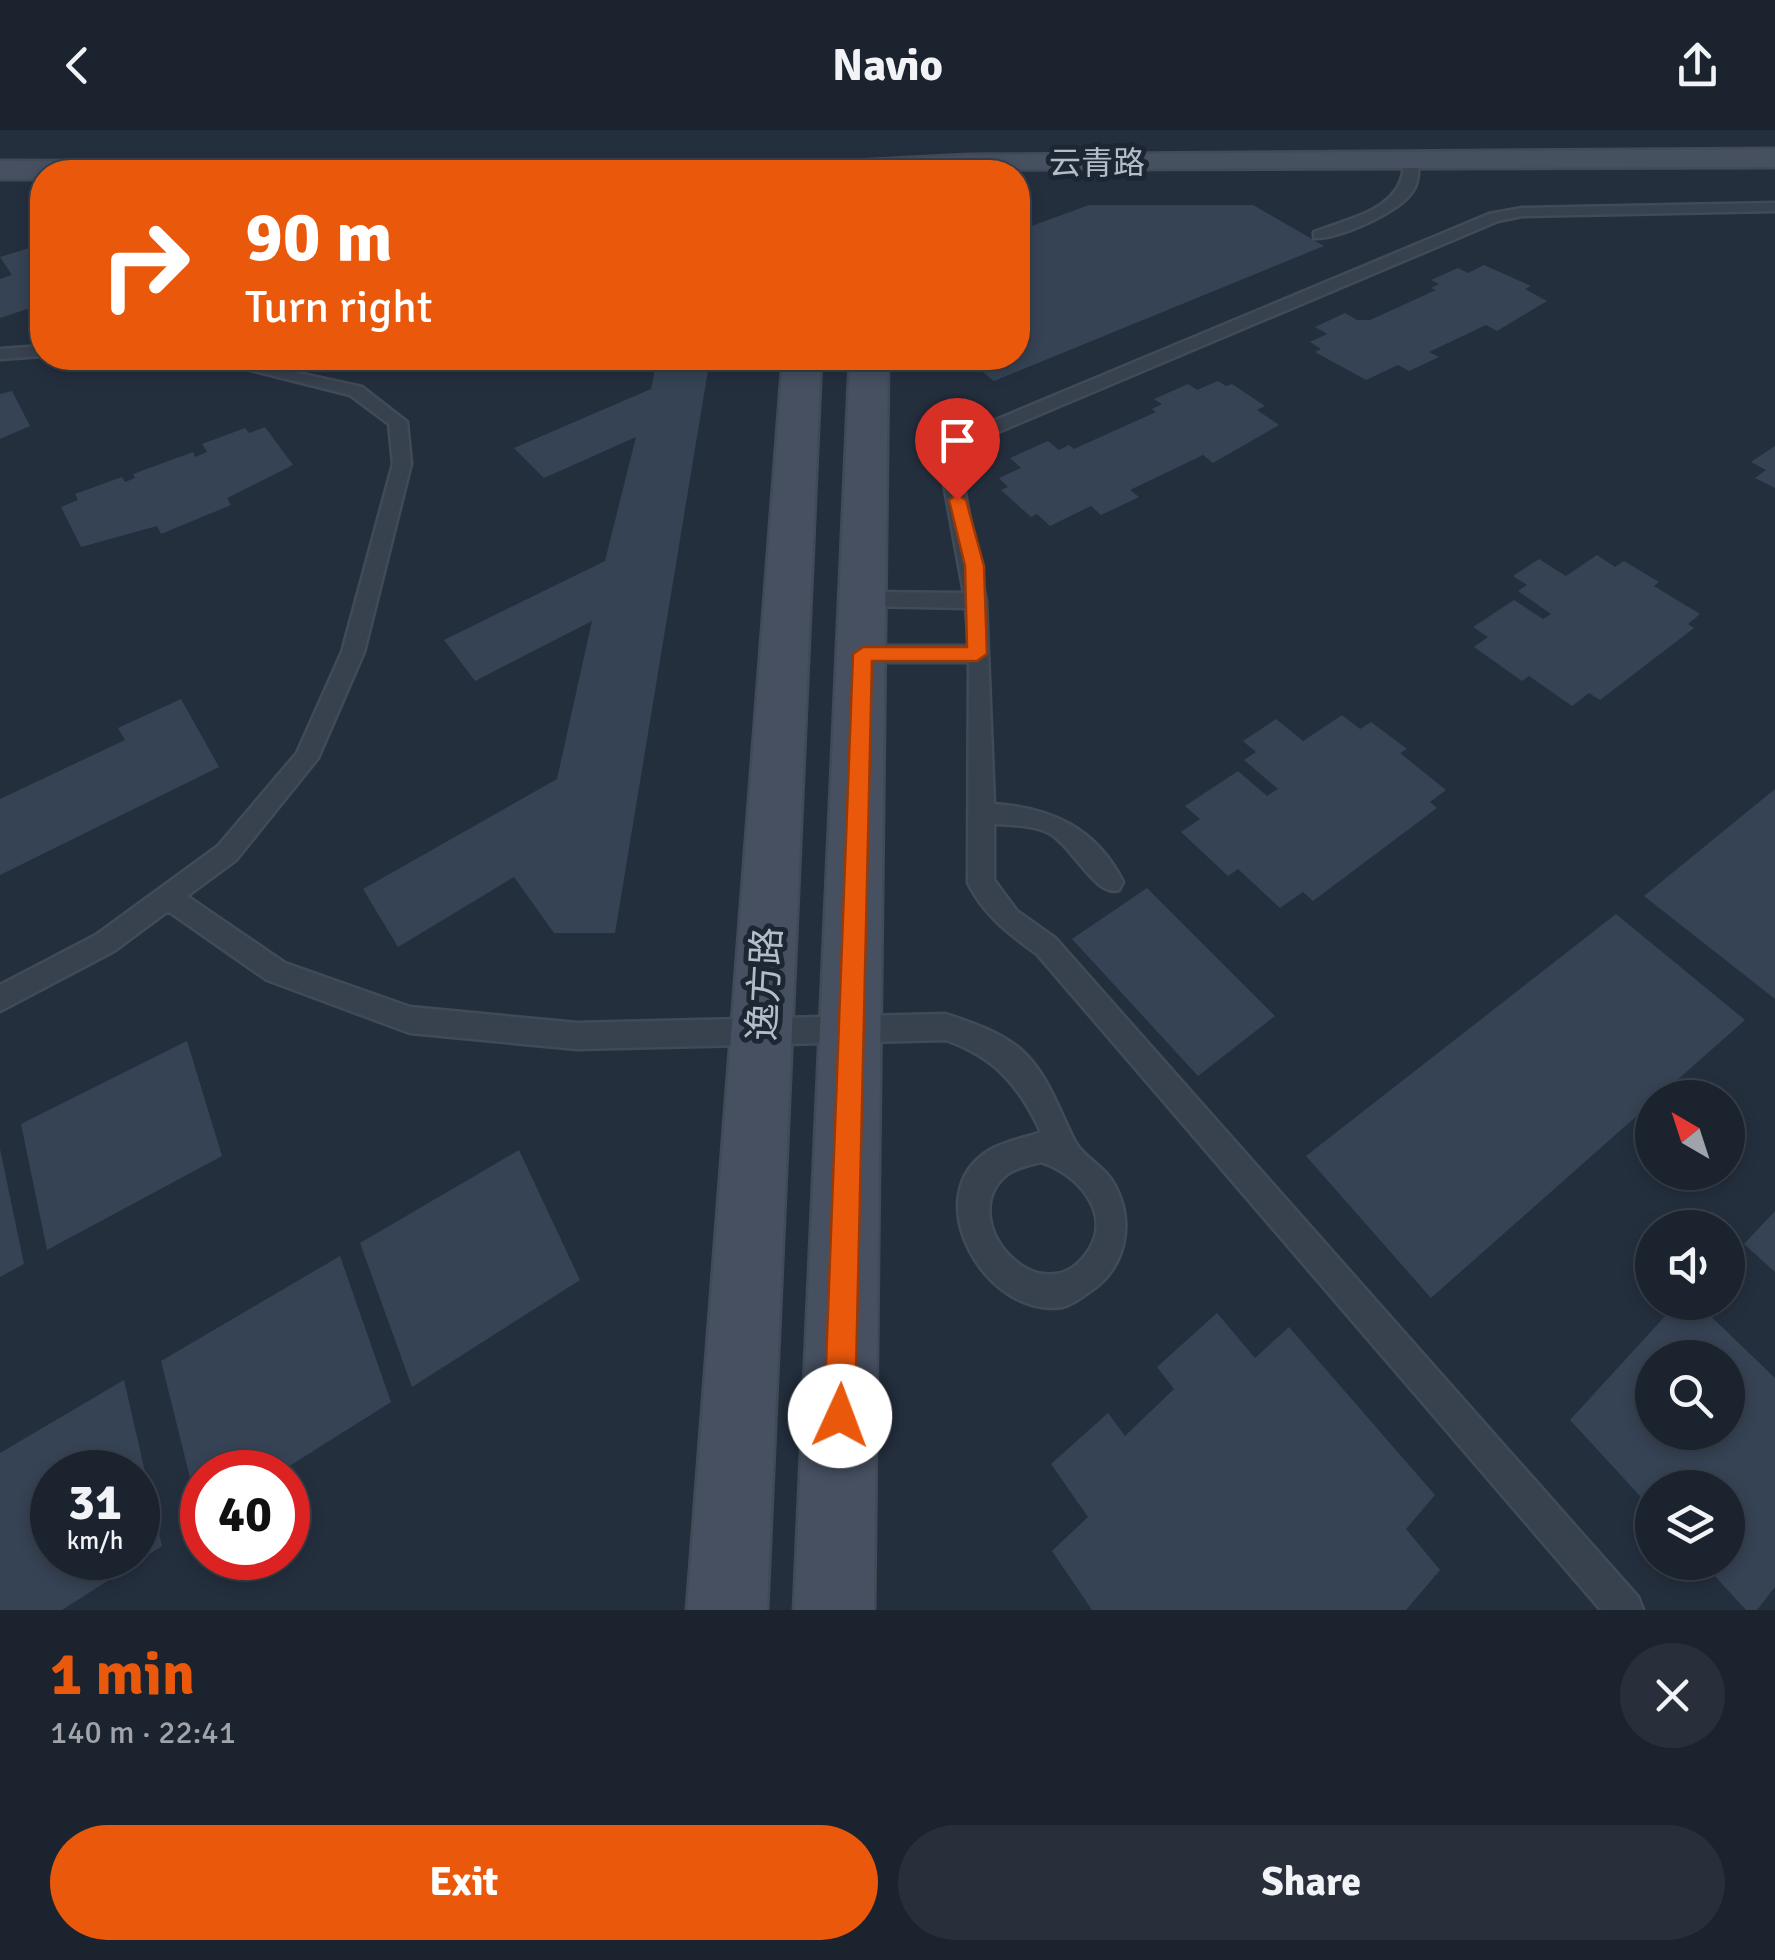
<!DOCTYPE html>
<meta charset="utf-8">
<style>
body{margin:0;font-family:Signika,"Noto Sans SC",sans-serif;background:#282f3a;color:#f1f3f6;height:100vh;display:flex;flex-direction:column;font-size:38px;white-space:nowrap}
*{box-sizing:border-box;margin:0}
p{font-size:32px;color:#a0a4aa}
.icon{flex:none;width:55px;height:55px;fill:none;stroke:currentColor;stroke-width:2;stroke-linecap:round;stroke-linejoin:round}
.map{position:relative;height:1480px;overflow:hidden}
.panel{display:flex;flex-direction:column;background:#1b232e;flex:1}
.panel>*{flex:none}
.hud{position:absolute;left:30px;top:30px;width:1000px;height:210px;border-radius:40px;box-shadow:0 5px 15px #0003,0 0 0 2px #39404a;background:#ea580c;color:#fff;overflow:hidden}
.needle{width:65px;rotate:321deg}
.fabs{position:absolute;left:1635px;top:950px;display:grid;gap:20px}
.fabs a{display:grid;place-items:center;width:110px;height:110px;border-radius:50%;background:#1b232e;box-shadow:0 5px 15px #0003,0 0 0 2px #39404a;font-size:50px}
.speed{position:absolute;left:30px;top:1320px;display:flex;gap:20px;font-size:50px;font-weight:700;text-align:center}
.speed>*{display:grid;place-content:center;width:130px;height:130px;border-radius:50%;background:#1b232e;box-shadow:0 5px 15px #0003,0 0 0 2px #39404a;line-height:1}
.speed small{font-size:25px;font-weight:400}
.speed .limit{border:15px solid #d22;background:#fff;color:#111}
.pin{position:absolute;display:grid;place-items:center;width:85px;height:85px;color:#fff;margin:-102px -42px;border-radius:50% 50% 50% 0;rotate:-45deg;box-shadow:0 0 10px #0007}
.pin .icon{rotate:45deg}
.me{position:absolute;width:110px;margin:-55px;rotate:2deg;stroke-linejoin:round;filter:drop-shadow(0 0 8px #0008)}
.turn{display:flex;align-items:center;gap:35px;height:210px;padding:0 50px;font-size:45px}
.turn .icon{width:130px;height:130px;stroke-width:2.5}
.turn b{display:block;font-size:70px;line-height:85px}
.round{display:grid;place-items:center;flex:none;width:105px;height:105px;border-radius:52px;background:#282f3a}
.summary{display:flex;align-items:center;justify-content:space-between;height:170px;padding:0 50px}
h1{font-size:60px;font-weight:800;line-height:75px;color:#ea580c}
.button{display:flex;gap:20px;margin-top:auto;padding:20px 50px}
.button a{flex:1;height:115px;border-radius:60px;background:#ea580c;color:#fff;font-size:40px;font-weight:800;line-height:115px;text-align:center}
.button a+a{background:#282f3a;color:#f1f3f6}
header{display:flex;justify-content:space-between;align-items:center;height:130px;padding:0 50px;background:#1b232e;font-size:45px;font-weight:800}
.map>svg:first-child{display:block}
</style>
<header><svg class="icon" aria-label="back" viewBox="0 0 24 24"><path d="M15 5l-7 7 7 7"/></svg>Navio<svg class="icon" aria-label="share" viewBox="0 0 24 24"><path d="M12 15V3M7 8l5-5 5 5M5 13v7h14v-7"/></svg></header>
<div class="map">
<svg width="1775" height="1480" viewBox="0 0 1775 1480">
<rect width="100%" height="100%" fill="#242f3e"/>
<path fill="#364354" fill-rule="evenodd" d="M1089 75H1253L1324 116 994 251 965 228H1018V101Z
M42 114V186L34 189 27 179 0 188V149L12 145 0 127Z
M1484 135 1531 156 1525 159 1547 171 1497 201 1486 195 1429 222 1439 227 1409 241 1398 235 1366 250 1315 222 1321 219 1310 212 1327 204 1315 197 1345 183 1357 190H1370L1436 160 1431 158 1439 154 1431 150 1458 138 1468 143Z
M657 228H710L615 803H554L514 747 398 817 363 759 557 649 592 491 475 551 444 510 605 431 636 307 544 348 514 318 651 259Z
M1218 251 1226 256 1232 254 1265 276 1257 280 1279 295 1213 333 1203 325 1130 360 1139 367 1101 385 1091 376 1050 396 1037 384 1031 387 1001 360 1008 357 999 348 1021 338 1010 328 1048 311 1059 320 1069 315 1074 319 1156 282 1152 279 1162 274 1154 269 1188 254 1197 260Z
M12 261 30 296 0 309V264Z
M265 297 293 335 227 368 231 375 161 404 157 396 81 417 61 377 78 370 75 364 122 347 125 352 135 348 133 344 193 322 195 327 207 322 202 314 245 298 249 303Z
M1775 316V358L1755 348 1766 340 1751 332Z
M1597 425 1615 437 1624 431 1659 452 1654 456 1700 484 1688 494 1694 498 1600 570 1589 563 1572 576 1529 546 1522 551 1474 517 1488 507 1473 497 1514 470 1543 489 1551 484 1518 461 1527 455 1513 446 1539 429 1566 446Z
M181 569 219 637 0 745V669L125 610 118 598Z
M1342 585 1360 599 1371 592 1407 619 1400 623 1446 660 1430 672 1437 678 1313 771 1303 762 1280 778 1238 739 1228 746 1181 702 1200 689 1185 676 1238 641 1267 666 1278 659 1244 630 1256 622 1243 611 1276 589 1303 611Z
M1775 659V869L1644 766Z
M1147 758 1275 886 1198 946 1072 809Z
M1616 784 1745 890 1431 1168 1306 1026Z
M187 911 222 1026 47 1120 21 994Z
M0 1019 24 1134 0 1147Z
M519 1020 580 1150 412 1257 360 1113Z
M1775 1081V1142L1744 1114Z
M340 1126 391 1272 280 1342H202L201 1392 161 1231Z
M1678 1172H1696L1775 1248V1457L1757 1480H1746L1702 1432H1728V1358H1652V1379L1570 1290ZM1652 1228H1728V1302H1652Z
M1217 1183 1255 1228 1289 1197 1435 1365 1406 1399 1440 1440 1406 1480H1092L1052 1421 1088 1387 1051 1334 1108 1283 1125 1306 1174 1259 1157 1237Z
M124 1250 162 1416 62 1480H0V1323ZM52 1342H138V1428H52Z"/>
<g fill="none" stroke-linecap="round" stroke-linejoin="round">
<defs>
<path id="lane" d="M1411 27 1418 31C1418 43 1419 52 1412 62 1399 82 1337 110 1314 108V102C1351 88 1405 79 1404 31Z
M1775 73V81L1522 86 1498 91 979 310 964 325 960 338 986 471 994 674C1051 678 1096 698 1123 752L1119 760C1096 768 1072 715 1049 703 1033 695 1011 695 994 694V750L1017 781 1055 808 1638 1467 1643 1480H1601L1037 824C1009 804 984 785 968 753L969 532H863L852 524 863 516H969L966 478 864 476 854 469 864 462 964 463 941 338 949 318 967 302 1489 84 1522 78Z
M42 216V226L0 229V219Z
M202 228H230L362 257 407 292 411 334 364 522 318 628 236 730 187 766 285 833 410 877 577 893 946 884C972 893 1000 902 1021 920 1048 944 1059 981 1075 1012 1084 1028 1106 1037 1115 1056 1135 1094 1125 1139 1089 1162 1081 1168 1071 1175 1062 1177 986 1189 915 1065 990 1020 1005 1011 1025 1008 1041 1002 1019 955 996 928 946 910L577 919 410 903 267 850 168 781 114 821 0 881V855L96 805 218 716 297 623 342 522 393 334 389 294 350 265ZM1041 1032C1076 1043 1113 1082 1089 1120 1044 1190 953 1093 1005 1046 1014 1038 1030 1035 1041 1032Z"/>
<path id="secondary" d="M1775 19V37L42 42V49H0V31L815 33 967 25Z
M783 228H821L767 1480H687Z
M850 228H888L874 1480H794Z"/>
</defs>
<use href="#lane" stroke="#414a57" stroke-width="5"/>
<use href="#secondary" stroke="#414a57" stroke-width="5"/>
<use href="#lane" fill="#38414e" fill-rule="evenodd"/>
<use href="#secondary" fill="#465061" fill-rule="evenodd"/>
</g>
<path fill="#ea580c" stroke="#983908" stroke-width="2.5" d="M957 365 966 370 984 436 987 524 977 531H872L855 1286 851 1296 840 1301 829 1296 824 1286 853 524 863 517H967L965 436 949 370Z"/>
<g text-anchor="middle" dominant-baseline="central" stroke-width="10" stroke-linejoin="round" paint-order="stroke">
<g font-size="32" fill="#b4bcc9" stroke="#1d2633">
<text x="1097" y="33">云青路</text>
</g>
<g font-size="38" fill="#b4bcc9" stroke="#1d2633">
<text transform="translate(765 854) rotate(-87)">逸方路</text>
</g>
</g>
</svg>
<div class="fabs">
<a><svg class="needle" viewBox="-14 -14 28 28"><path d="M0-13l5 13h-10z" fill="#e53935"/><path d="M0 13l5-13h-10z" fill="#a0a4aa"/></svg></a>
<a><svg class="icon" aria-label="sound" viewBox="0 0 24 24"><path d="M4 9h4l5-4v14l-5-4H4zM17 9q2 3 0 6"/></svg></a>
<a><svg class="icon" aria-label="search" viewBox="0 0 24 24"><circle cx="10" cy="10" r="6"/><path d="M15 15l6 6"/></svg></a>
<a><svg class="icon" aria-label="layers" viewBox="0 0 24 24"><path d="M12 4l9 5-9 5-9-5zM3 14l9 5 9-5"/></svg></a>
</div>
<div class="speed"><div>31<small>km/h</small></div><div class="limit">40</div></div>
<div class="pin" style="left:957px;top:370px;background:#d93025"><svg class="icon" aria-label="arrive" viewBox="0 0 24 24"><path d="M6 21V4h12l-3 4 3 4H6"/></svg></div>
<svg class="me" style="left:840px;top:1286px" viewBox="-20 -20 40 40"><circle r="19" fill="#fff"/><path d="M0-13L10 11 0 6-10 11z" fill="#ea580c"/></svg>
<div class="hud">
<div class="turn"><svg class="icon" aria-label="right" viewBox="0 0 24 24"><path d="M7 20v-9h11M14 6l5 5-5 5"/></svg><div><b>90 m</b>Turn right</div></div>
</div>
</div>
<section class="panel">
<div class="summary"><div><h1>1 min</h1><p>140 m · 22:41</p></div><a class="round"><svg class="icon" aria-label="close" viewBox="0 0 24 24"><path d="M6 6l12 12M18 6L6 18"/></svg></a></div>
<div class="button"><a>Exit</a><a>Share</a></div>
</section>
